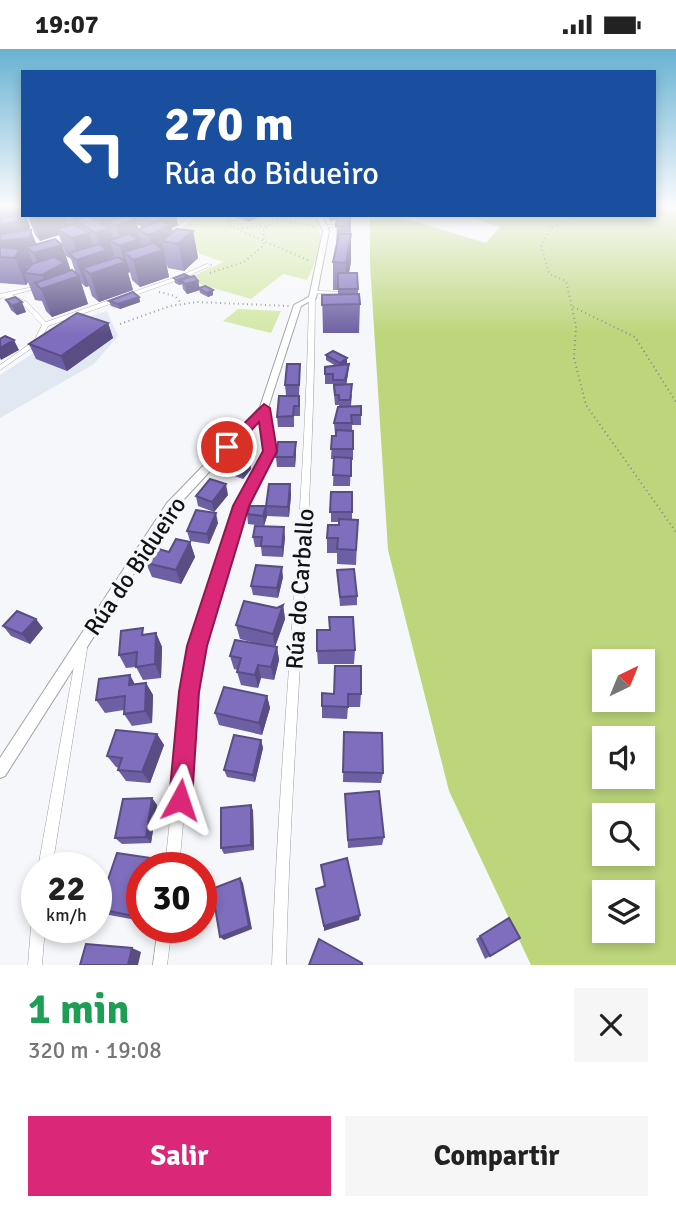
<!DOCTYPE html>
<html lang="es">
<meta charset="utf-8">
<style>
body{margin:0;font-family:Signika,sans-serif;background:#f6f6f6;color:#222;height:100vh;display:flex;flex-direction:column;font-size:26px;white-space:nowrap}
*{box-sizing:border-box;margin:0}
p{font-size:23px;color:#767676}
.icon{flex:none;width:38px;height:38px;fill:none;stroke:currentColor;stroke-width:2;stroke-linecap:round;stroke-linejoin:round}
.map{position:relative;height:916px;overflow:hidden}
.side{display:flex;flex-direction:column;background:#fff;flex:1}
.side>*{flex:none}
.banner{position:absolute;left:21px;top:21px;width:635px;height:147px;border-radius:0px;box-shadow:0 4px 10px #0003;background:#1a4fa0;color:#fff;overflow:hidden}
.needle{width:46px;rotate:43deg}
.controls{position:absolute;left:592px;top:600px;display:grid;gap:14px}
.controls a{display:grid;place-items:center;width:63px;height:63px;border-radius:0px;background:#fff;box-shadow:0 4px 10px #0003;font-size:35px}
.speed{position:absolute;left:21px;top:803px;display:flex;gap:14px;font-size:35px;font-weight:700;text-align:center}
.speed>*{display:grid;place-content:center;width:91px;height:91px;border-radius:50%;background:#fff;box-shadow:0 4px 10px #0003;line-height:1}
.speed small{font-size:18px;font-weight:400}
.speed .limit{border:10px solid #d22;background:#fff;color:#111}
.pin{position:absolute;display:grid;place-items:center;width:60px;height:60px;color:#fff;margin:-30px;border:4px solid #fff;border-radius:50%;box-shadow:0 2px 7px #0007}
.me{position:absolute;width:77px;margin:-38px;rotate:5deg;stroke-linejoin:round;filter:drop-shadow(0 0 5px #0008)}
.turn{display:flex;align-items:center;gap:24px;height:147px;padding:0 28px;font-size:32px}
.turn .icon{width:91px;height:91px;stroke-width:2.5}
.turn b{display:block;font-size:49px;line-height:60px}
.round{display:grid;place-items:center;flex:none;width:74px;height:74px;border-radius:0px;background:#f6f6f6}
.head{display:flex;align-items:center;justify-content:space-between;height:119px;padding:0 28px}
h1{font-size:42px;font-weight:800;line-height:52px;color:#1e9e55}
.button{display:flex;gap:14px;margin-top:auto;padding:14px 28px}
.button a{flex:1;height:80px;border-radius:0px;background:#db2777;color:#fff;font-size:28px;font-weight:800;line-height:80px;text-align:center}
.button a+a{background:#f6f6f6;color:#222}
.status{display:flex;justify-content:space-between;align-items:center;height:49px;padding:0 35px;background:#fff;direction:ltr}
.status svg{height:19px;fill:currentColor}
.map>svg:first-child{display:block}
</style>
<div class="status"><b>19:07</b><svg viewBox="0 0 49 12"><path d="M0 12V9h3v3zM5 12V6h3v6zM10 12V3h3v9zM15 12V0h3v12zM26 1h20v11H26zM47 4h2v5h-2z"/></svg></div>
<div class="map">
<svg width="676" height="916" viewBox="0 0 676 916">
<rect width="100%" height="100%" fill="#f6f7fa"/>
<path fill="#e2e8f1" d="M107 262 118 287 94 315 0 369V326L35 303 51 288 53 278Z"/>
<path fill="#d3e7a4" d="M198 166H313C328 183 316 213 307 231L283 225 251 250 192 233 189 229 223 213 168 193Z
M238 260 281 262 271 284 223 272Z"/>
<path fill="#bdd57b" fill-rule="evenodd" d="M655 158H676V916H531L449 742 388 501 370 215V166H393L486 194 500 178 464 166H654ZM604 612H642V651H604ZM604 690H642V728H604ZM604 766H642V805H604ZM604 844H642V882H604Z"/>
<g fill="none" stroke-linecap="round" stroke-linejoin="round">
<defs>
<path id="service" d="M325 177H342
M314 243 344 244"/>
<path id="minor" d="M191 166H196L172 189H168V187Z
M207 215 212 216 186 228 48 277 39 294 0 321V316L34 292 42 276C31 264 18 246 0 249V245L42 236V238L12 246 27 253 46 273 182 226Z
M312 247 315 249C314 472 291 693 286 916H272C279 693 305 472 309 249Z
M261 357H267L268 359 273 407 245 457 202 597 195 643 179 819H165L183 643 192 597 237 457 265 407 260 359Z
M82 595 86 597 87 600 52 819H38L77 600 78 597Z
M37 871V878H45L42 916H28L31 878 33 873Z
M158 878H172L167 916H153Z"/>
<path id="tertiary" d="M316 166H322L329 182 316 249 301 257 268 359 175 460 5 727 0 729V709L167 454 260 358 294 256 309 248 323 182Z"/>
</defs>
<use href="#service" stroke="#9fa1a3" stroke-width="3.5"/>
<use href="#minor" stroke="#9fa1a3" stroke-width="1"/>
<use href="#tertiary" stroke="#9fa1a3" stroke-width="2"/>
<path stroke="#868789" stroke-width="2" stroke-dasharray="1 3.5" stroke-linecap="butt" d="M227 166 229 172 240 170
M582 166 552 178 541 196 549 225 566 232 576 277 574 309 586 356 676 483
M277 170 313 177
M251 171 259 170 260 166
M229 172V176L236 180
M269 176 277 170 275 166
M241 182 310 212
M210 224 244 213 264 196 263 182 268 177 237 180
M159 243 175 247 181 254
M573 258 635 288 676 353
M120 275 170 257 197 253 289 257"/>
<use href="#service" stroke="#fff" stroke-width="2.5"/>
<use href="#minor" fill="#fff" fill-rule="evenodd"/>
<use href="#tertiary" fill="#fff" fill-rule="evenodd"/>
</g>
<path fill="#6d5fa3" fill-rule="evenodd" d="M0 158 23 166H72L73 170 72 166H176L178 176 172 179 173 183 193 182 198 209 184 222 168 219 164 208 169 228 140 238 132 231 130 223 128 224 133 241 99 253 92 247 89 237 86 238 81 234 88 255 52 268 46 262 42 252 35 251 28 233 26 236 0 234ZM28 167 35 186 40 192 59 186 66 207 71 210 76 225 71 222 62 196 36 195 29 181 30 178 26 168ZM137 175 143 179 138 181Z
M235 166H261V167L248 173 235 168Z
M327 166H353L351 167V212L349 224 358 240V245L360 255 359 284H323L322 246 338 245V241H333V213L336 199 337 170 330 172Z
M174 229H188L198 232 200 241 187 245 183 240 182 235 179 236 175 234Z
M199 239 213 246 208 248 200 244Z
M139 248 140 253 120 260 111 257 109 252Z
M6 251 26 263 17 266 11 261Z
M108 274 113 289 67 322 36 310 29 295Z
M326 306 347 314 345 316 349 315 348 325 346 336 352 346 351 357 361 366V376H352L353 400V411H351L350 437H333L334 410H331L332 387H336V385H335L334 374 339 358V356H335L333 335H325V318L336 317 326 311Z
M300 325 299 346H286L285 336Z
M279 347 300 357V367H294V378H278L277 368Z
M296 404 295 418H277L276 408Z
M228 407 250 411 249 412 251 420 243 430 232 426Z
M290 435 291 446 289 468 267 467 264 477 248 475 247 465 266 457Z
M331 443H352V470L358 471 356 516 337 515V504H327V489L339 476V473H331Z
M228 446 214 463 198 457 196 447Z
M218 474 209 495 190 492 187 482Z
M253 488H285L283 508 262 507 261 498H255Z
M190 493 195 508 181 535 152 528 146 514Z
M337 521 357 547V556L340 557Z
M283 528 278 549 253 546 251 537Z
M283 556 285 570 275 598H277L279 611 274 631 261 629 258 639 241 636 237 623 238 621 234 620 230 607 259 595 240 590 236 576Z
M3 577 43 579 30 595 11 587Z
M156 584 162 598 161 629 143 631 136 618 126 619 119 606 146 586Z
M355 601 354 615H318L317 602Z
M146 634 153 646 152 674 132 677 124 665V661L105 664 96 651 135 635Z
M322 644 361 645 360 658H348L347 670 322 669Z
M267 647 270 659 262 686 219 676 215 664Z
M344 683 383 724 381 734 343 733Z
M157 685 164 696 150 734 126 732 118 721 119 719 116 718 107 707Z
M261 691 263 699 255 733 227 728 224 721Z
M345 745 384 788 382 796 348 799Z
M152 749 157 756 151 794 122 795 115 789Z
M251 756 253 762 254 801 224 805 221 799Z
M151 809 159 817V819H142V872L109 866 98 860Z
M480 887 520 889 485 910 476 890Z"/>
<path fill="#594d84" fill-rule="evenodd" d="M0 158 11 159 23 158V166H27L28 167 26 168 30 178 29 184 31 181 39 202 62 196 71 223 79 227 88 255 52 268 41 240 47 238 33 204 27 198 34 216 26 217 29 224H24L28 233 26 236 15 209 0 205Z
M31 166H64L69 181 57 180 59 186 40 192Z
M72 166H92L93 169 81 175 75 172 77 178H76Z
M97 166H134L139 182 137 181 143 207 154 204 149 186 155 174 168 166H176L178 176 172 179 175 194 162 192 169 228 140 238 133 211 124 203 130 223 128 224 133 241 99 253 90 225 83 219 89 237 86 238 76 211 79 210 72 189 89 184 95 205 102 203 96 184 102 182ZM108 172 116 177 122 196 120 197 124 214 112 218 110 209 114 207 110 191 114 194Z
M253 166H261V167L248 173 247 169Z
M330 166H353L351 167 349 195 351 185V212L346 241V214L348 200 350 167 330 172Z
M193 182 198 209 184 222 178 195Z
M188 227 189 232 181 231 182 235 179 236 178 231Z
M198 232 200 241 187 245 185 235Z
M213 241V246L208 248 207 244Z
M139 248 140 253 120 260 118 255Z
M22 253 26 263 17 266 12 257Z
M108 274 113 289 67 322 61 307Z
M14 291 19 301 1 311 0 309V299Z
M347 309V314L340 319V314Z
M349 315 348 325 345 341V331Z
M296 393V404L295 418 294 408Z
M249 401 251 420 243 430 242 420 243 408Z
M226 435 228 446 214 463 212 453Z
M290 435 291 446 289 468 288 458Z
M266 457 267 467 264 477 263 467Z
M216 464 218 474 209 495 207 485Z
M284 478 285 488 283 508 282 498Z
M190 493 195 508 181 535 176 521Z
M282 518 283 528 278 549 277 539Z
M283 556 285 570 275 598 273 585Z
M36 570 43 579 30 595 22 585Z
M156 584 162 598 161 629 155 615Z
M277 598 279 611 274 631 271 618Z
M258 616 261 629 258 639 255 626Z
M130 626 137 639 129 636Z
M146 634 153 646 152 674 145 662Z
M267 647 270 659 262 686 259 674Z
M157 685 164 696 150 734 142 723Z
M261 691 263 699 255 733 253 726Z
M152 749 157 756 151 794 146 788Z
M251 756 253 762 254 801 251 796Z
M151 809 159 817V819H148Z
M240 829 243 834 252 880 224 891 220 888Z
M142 840V872L134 867Z
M360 866 359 871 324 882V877Z
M132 899 141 903 138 916H128Z"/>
<path fill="#7f6ebd" stroke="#594d84" stroke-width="2" d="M0 158H19L0 160Z
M17 166 18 172 0 176V170Z
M126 166 136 170 116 177 108 172Z
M142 166H168L155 174Z
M241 166H253L247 169Z
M337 166H350L349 177H336Z
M88 167 110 179 96 184 75 172Z
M160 171 172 176 149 186 137 181Z
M74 175 89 184 72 189 57 180Z
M177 180 193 182 178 195 162 192Z
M31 181 30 189 0 192V185Z
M129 185 139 190 120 197 110 191Z
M339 185H351L346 214 333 213Z
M55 190 62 196 33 204 27 198Z
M154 194 163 201 133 211 124 203Z
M99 195 107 201 76 211 69 204Z
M0 198 19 200 15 209 0 208Z
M54 208 64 214 42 226 24 224 32 215Z
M118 208 125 213 90 225 83 219Z
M72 221 79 227 41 240 35 234Z
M338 224H357L358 240H338Z
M184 225 188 227 178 231 174 229Z
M194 227 198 232 185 235 181 231Z
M205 237 213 241 207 244 199 239Z
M133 243 139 248 118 255 109 252Z
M359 245 360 255 322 256V246Z
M15 248 22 253 12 257 6 251Z
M77 264 108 274 61 307 29 295Z
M5 287 14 291 0 299V290Z
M333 302 347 309 340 314 326 306Z
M287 315H300L299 336H285Z
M349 315 345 331H333V325H325V318Z
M352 335 350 351H339V346H335L334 336Z
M279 347H299V357H294L293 367 277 368Z
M361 357V366H351L352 374H334L338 358Z
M336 381 353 382V400H331L332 387H336Z
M278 393H296L294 408H276Z
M236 397 249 401 243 408 249 410 242 420 230 416 235 410 228 407Z
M334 408 351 409V427L333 426Z
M210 430 226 435 212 453 196 447Z
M269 435H290L288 458 266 457Z
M331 443H352V463H330Z
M250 457H266L263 467 247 465Z
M196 461 216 464 207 485 187 482Z
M339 470 358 471 356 501 337 500 338 489H327L328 476H339Z
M255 477 284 478 282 498 261 497 262 488H253Z
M176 490 190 493 176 521 146 514 155 499 169 503Z
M256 516 282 518 277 539 251 537Z
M354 520 357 547 340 548 337 521Z
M244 552 277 559 283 556 273 585 236 576Z
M17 562 36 570 22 585 3 577Z
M329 568H353L355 601 317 602V581H330Z
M143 579 142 586 156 584 155 615 136 618 137 603 119 606 121 582Z
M235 591 277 598 271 618 258 616 255 626 237 623 241 609 230 607Z
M335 617H361V645H348V658L322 657V644L334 645Z
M130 626 129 636 146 634 145 662 124 665 125 647 96 651 99 630Z
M224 638 267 647 259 674 215 664Z
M116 681 157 685 142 723 118 721 122 709 107 707Z
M344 683 382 684 383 724 343 723Z
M234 686 261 691 253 726 224 721Z
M379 742 384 788 348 791 345 745Z
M152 749 146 788 115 789 123 750Z
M251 756V796L221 799V759Z
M117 804 151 809 148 819H142V840L134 867 98 860Z
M347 809 360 866 324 877 316 840 325 837 321 816Z
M240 829 249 877 220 888 212 840Z
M509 869 520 889 490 907 480 887Z
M319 890 362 914V916H309Z
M86 895 132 899 128 916H80Z"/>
<linearGradient id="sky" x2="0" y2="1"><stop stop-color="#67b2d3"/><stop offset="0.55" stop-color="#fbfbfd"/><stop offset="1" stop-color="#fbfbfd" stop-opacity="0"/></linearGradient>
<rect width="676" height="286" fill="url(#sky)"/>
<path fill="#db2777" stroke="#8e194d" stroke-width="2" d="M264 355 270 359 277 402 249 457 207 597 199 643 192 751 188 759 180 762 172 759 169 751 179 643 187 597 233 457 263 402 259 373 232 402H222L220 398Z"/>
<g text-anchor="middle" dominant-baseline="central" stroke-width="7" stroke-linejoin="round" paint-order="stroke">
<g font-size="24" fill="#111212" stroke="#f6f7fa">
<text transform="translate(135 517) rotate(-56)">Rúa do Bidueiro</text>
<text transform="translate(300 540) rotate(-86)">Rúa do Carballo</text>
</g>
</g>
</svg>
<div class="controls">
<a><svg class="needle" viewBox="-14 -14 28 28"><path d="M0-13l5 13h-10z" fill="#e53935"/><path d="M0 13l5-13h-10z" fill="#767676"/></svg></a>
<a><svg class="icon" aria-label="sound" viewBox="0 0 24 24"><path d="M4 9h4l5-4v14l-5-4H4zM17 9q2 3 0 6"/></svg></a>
<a><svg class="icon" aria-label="search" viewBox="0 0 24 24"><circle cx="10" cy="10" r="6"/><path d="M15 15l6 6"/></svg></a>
<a><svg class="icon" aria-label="layers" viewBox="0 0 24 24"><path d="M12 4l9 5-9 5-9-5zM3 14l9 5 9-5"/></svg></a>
</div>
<div class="speed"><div>22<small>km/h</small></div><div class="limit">30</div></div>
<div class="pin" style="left:227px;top:398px;background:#d93025"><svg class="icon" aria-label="arrive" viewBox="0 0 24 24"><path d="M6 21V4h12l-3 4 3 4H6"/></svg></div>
<svg class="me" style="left:180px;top:751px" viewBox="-20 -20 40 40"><path d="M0-17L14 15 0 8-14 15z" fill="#db2777" stroke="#fff" stroke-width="4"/></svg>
<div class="banner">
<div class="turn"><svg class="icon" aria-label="left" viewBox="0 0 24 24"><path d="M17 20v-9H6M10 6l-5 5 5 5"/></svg><div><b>270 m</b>Rúa do Bidueiro</div></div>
</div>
</div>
<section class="side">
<div class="head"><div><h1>1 min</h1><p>320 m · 19:08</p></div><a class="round"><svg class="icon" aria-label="close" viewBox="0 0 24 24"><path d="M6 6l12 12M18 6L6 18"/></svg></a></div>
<div class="button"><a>Salir</a><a>Compartir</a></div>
</section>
